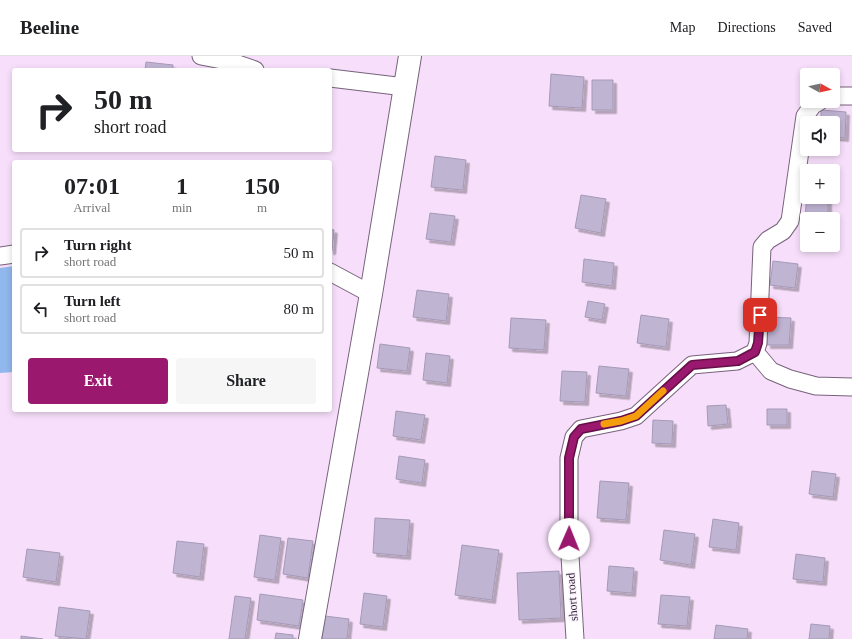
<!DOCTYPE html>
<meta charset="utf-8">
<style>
body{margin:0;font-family:Georgia,serif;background:#f6f6f6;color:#202124;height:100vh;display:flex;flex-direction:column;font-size:15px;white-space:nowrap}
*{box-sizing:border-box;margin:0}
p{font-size:13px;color:#757577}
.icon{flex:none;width:22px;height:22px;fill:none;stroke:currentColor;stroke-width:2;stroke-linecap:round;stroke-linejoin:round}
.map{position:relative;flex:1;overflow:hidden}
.panel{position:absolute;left:12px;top:104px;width:320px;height:252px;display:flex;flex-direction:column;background:#fff;border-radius:4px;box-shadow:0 2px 6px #0003}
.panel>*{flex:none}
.top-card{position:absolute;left:12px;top:12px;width:320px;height:84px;border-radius:4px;box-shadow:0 2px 6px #0003;background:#fff;color:#202124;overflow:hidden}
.needle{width:26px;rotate:98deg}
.controls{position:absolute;left:800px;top:12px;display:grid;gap:8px}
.controls a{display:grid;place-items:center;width:40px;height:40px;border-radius:4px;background:#fff;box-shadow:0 2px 6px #0003;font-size:20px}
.pin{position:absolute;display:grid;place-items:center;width:34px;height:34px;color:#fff;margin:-17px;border-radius:8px;box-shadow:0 2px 6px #0006}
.me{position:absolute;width:44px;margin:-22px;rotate:1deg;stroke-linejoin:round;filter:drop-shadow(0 0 3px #0008)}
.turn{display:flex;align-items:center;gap:14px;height:84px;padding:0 16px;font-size:18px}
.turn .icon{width:52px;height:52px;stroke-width:2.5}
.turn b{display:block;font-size:28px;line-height:34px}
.eta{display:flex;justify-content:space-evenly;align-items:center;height:68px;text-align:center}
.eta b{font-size:24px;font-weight:700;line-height:28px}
.action{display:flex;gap:8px;margin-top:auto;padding:8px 16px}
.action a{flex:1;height:46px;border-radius:4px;background:#9a186d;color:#fff;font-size:16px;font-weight:700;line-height:46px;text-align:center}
.action a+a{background:#f6f6f6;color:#202124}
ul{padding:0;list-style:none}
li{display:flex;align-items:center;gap:12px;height:50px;margin:0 8px 6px;padding:0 8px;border:2px solid #e0e0e0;border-radius:4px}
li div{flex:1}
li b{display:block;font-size:15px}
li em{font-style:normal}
header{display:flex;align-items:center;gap:24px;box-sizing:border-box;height:56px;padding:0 20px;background:#fff;border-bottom:1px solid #e0e0e0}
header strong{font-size:19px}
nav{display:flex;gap:22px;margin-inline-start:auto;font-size:14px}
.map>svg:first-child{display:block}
</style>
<header>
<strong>Beeline</strong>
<nav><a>Map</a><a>Directions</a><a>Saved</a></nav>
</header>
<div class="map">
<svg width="852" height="583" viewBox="0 0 852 583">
<defs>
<filter id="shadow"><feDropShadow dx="3.5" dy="3.5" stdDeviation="0" flood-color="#0004"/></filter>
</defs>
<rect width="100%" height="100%" fill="#f7dffb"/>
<path fill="#90b8ec" d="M14 210V316L0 317V212Z"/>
<path fill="#c0b4d3" stroke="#a599b8" filter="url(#shadow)" d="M146 6 173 9V14H145Z
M551 18 584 21 582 52 549 50Z
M592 24H613V54H592Z
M821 54 846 56 845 82 833 81V67H821Z
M435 100 466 104 463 134 431 131Z
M807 136V141H828V163H805Z
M581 139 606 143 601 177 575 172Z
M430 157 455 160 451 186 426 183Z
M330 173 334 174 332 195H330Z
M584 203 614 207 612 230 582 226Z
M773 205 798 208 795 232 770 229Z
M417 234 449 238 446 265 413 261Z
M588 245 605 248 602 264 585 261Z
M641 259 669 263 666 291 637 287Z
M768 261 791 262 789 289H767Z
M511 262 546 264 544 294 509 292Z
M380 288 410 292 407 315 377 312Z
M426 297 450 300 447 327 423 324Z
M599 310 629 313 626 340 596 337Z
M562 315 587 316 585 346 560 345Z
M726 349 728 368 708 370 707 350Z
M767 353H787V369H767Z
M396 355 425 359 421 384 393 380Z
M653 364 673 365 672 388 652 387Z
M399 400 425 404 422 427 396 423Z
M812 415 836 418 833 441 809 438Z
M600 425 629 427 626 464 597 462Z
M375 462 410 464 407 500 373 497Z
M713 463 739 467 736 494 709 491Z
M664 474 695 478 691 509 660 504Z
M260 479 281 482 275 524 254 521Z
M288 482 313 485 308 522 283 518Z
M177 485 204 488 200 521 173 517Z
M462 489 499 494 492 544 455 539Z
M27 493 60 497 56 526 23 521Z
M796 498 825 502 823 526 793 523Z
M609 510 634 512 632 537 607 535Z
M559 515 561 562 519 564 517 517Z
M364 537 387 540 383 571 360 568Z
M260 538 303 544 299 570 257 564Z
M661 539 690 541 687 570 658 568Z
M235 540 251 542 245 583H229Z
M59 551 90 555 86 583 55 580Z
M325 560 349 563 347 583H322Z
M811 568 830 570 829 583H809Z
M716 569 748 573 747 583H714Z
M276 577 293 579V583H275Z
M21 580 43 583H21Z"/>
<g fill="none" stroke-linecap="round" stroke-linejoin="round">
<defs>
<path id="street" d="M201 0 232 6 255 14
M330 22 405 31
M833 40H852
M0 200 14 198
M330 216 371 238
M755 296 771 315 790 323 816 330 852 331
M575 583 569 483V402L574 381 581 373 621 365 636 360 692 309 737 305 755 296 758 287 762 191 768 184 783 175 790 165 805 60 813 49 820 45"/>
<path id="secondary" d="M310 583 371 238 410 0"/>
</defs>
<use href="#street" stroke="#77627b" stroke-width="19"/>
<use href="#secondary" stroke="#77627b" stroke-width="24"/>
<use href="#street" stroke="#fff" stroke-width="17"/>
<use href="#secondary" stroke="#fff" stroke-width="22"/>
</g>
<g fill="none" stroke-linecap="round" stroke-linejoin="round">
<defs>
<path id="route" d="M569 483V402L574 381 581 373 621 365 636 360 692 309 738 305 755 296 758 287 760 259"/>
</defs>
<use href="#route" stroke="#641047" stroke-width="10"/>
<use href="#route" stroke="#9a186d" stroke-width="7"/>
<path stroke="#f59e0b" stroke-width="7" d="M604 368 621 365 636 360 663 335"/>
</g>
<g text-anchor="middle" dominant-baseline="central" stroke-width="3" stroke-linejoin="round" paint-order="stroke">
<g font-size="12" fill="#231b25" stroke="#fbf2fd">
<text transform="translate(572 541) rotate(-94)">short road</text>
</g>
</g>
</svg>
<div class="controls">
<a><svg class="needle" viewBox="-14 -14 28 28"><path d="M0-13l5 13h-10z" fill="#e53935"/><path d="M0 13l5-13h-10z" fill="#757577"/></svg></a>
<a><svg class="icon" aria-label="sound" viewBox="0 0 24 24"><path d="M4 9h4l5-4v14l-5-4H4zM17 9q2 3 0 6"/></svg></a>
<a>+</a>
<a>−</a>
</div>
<div class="pin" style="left:760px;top:259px;background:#d93025"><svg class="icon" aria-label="arrive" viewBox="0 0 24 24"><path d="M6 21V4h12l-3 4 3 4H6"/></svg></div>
<svg class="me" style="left:569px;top:483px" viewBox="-20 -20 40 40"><circle r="19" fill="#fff"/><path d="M0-13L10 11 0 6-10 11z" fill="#9a186d"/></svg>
<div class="top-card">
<div class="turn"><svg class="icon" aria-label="right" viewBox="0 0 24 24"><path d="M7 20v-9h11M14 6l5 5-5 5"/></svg><div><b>50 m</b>short road</div></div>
</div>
<section class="panel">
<div class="eta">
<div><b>07:01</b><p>Arrival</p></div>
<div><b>1</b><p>min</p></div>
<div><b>150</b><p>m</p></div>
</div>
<ul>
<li><svg class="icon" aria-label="right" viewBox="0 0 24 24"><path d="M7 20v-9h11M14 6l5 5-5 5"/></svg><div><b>Turn right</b><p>short road</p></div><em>50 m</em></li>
<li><svg class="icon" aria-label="left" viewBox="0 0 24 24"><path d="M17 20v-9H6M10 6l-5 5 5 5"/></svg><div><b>Turn left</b><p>short road</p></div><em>80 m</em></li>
</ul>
<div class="action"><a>Exit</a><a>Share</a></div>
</section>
</div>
